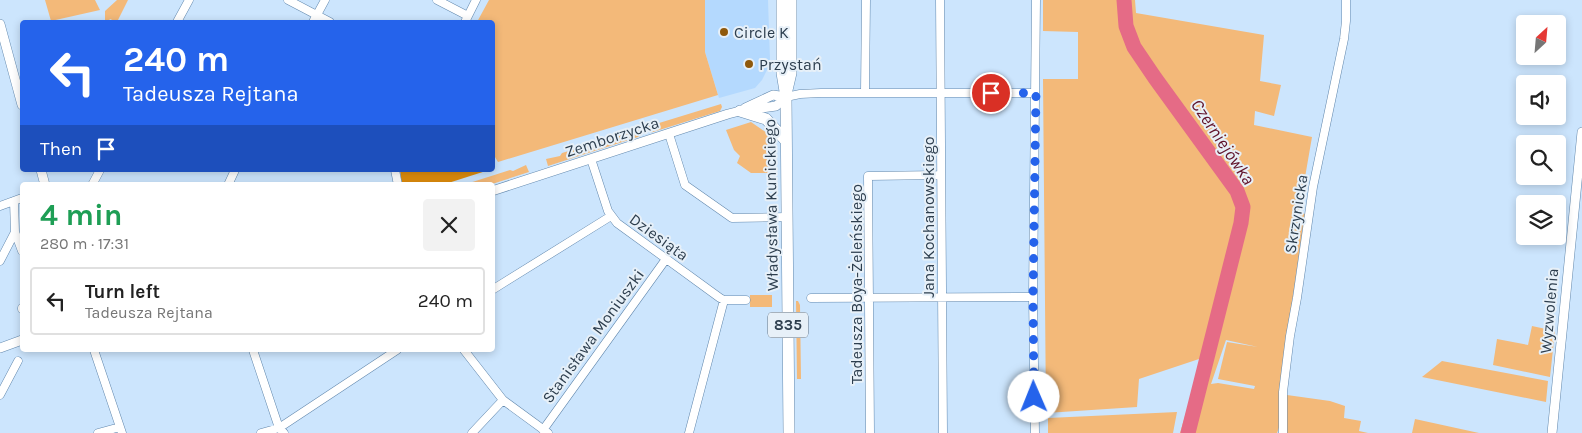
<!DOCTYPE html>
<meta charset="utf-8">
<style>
body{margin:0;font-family:Karla,sans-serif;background:#f2f2f2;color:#222;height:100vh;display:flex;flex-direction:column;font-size:19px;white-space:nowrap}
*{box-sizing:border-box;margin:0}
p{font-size:16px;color:#767676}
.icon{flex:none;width:28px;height:28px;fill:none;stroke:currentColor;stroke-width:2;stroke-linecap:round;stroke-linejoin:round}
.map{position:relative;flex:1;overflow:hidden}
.panel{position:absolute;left:20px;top:182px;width:475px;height:170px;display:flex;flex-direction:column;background:#fff;border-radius:5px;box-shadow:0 2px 8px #0003}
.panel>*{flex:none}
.top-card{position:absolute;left:20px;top:20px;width:475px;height:152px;border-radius:5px;box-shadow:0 2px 8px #0003;background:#2563eb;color:#fff;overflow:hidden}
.needle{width:32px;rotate:26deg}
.buttons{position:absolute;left:1516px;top:15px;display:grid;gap:10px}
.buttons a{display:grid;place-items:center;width:50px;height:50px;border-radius:5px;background:#fff;box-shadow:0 2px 8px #0003;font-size:25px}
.pin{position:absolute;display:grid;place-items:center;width:42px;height:42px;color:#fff;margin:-21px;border:2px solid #fff;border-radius:50%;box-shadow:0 1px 5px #0007}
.me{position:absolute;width:55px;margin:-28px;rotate:359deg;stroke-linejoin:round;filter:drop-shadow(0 0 4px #0008)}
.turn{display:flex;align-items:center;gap:18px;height:105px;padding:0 20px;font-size:22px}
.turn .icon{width:65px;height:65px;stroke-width:2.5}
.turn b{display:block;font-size:35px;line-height:42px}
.then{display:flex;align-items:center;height:48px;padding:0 20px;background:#0003;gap:10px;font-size:19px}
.round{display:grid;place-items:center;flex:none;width:52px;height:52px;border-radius:5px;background:#f2f2f2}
.overview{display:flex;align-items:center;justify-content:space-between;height:85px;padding:0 20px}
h1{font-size:30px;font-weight:700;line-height:38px;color:#1e9e55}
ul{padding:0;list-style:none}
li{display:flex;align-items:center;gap:15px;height:68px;margin:0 10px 8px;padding:0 10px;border:2px solid #e0e0e0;border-radius:5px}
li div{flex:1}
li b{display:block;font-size:19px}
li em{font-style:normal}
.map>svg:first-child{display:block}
</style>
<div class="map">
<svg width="1582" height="433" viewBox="0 0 1582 433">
<rect width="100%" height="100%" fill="#cce5fd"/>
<path fill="#b4d9fe" d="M705 0H768L770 60 768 68 762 80 755 88 719 98 705 52Z"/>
<path fill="#f3b979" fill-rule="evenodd" d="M45 0H95L100 10 51 21Z
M117 0H128L117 22 110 19 108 22H105V11Z
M489 0H705V52L718 95 498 162 492 152V22H477Z
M1043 0H1135L1136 13 1264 35 1260 81 1281 85 1274 116 1255 111 1254 125 1312 137 1299 212 1305 214 1288 332 1280 425 1277 433H1180L1202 358 1139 379 1137 407 1046 413 1043 79H1078V32L1043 31ZM1226 340 1258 347 1227 342 1218 379 1255 386 1254 389 1218 383 1211 384Z
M721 104 722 107 720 111 653 132C650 133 647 131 646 127Z
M751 122 767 133 770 140V173H751L737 163 740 156 734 150 726 130Z
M641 129V135L638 137 548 166 546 159 560 156 562 153Z
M526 165 529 172 489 185H463L510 170 513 171Z
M750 295H772V307H750Z
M796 301H798L800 305 801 379H797Z
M1532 326 1555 331 1550 377 1493 365 1497 339 1528 345Z
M1442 361 1548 381 1546 402 1422 377Z
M1287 395 1330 401 1345 406 1344 418 1361 421 1359 431 1368 433H1286Z
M1177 412 1173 433H1048V418Z
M1415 419 1479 433H1412Z"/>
<path fill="#de8c0d" d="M400 170H489L442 185H402Z"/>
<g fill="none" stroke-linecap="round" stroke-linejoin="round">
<path stroke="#e56b86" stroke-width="15" d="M1124 0 1126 26 1134 47 1155 78 1237 191 1243 207 1241 223 1188 433"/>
<defs>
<path id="minor" d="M288 0 330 22
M437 0 468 16
M940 0 943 433
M177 22 189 0
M313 22 325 0
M465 22 476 0
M865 92 866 0
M786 97 800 94 821 93H1035
M669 134 685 185 732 218 787 217
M591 159 608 211 617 223 720 298 724 300H746
M395 170 398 185
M92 185 100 170
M228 185 235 170
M14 201 15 232 22 251
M0 206 22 198
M0 261 15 232
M492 290 611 216
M811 298 1033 297
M22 309V308
M94 350 122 433
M253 350 279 428 284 433
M464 350 503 400 548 433
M0 395 18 361
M543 430 666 259
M98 433 120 427
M261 433 279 428 397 350
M472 433 503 400
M689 433 724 300
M870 433 868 176 941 175
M1035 433 1033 297 1036 0
M1283 433V392L1290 336 1297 298 1313 187 1344 39 1346 21V0"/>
<path id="tertiary" d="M0 24 22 105
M745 108 773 95 786 97
M41 170 45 185
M492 191 728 114 740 111 776 106 786 97
M0 348 22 340
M1552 433 1582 132"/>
<path id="primary" d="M782 0V73L786 97 789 433
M787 90 791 73V0
M740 111 766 119 786 141"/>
</defs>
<use href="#minor" stroke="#6288ad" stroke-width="9"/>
<use href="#tertiary" stroke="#6288ad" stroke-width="10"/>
<use href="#primary" stroke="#6288ad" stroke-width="12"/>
<use href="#minor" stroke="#fff" stroke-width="8"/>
<use href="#tertiary" stroke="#fff" stroke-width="9"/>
<use href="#primary" stroke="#fff" stroke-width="11"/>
</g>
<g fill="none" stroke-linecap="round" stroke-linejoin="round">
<path stroke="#2563eb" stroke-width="9" stroke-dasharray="0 16.2" d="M991 93H1036L1033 298 1034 397"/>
</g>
<g fill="#8f590c" stroke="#e7f0f8" stroke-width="2">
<circle cx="724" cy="32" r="5"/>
<circle cx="749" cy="64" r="5"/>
</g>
<g text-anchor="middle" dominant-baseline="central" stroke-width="4" stroke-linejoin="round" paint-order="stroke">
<rect fill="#e7f0f8" stroke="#657381" stroke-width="1" x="768" y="312.5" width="40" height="25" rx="4"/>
<g font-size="15" font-weight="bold" fill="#2d3e4e">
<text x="788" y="325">835</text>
</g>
<g font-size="16" fill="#2d3e4e" stroke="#e7f0f8" text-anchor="start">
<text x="734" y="32">Circle K</text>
<text x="759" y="64">Przystań</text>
</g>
<g font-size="16" fill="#2d3e4e" stroke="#e7f0f8">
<text transform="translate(612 137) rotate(-18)">Zemborzycka</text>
<text transform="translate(771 205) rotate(-91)">Władysława Kunickiego</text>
<text transform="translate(1296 214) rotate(-81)">Skrzynicka</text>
<text transform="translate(928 217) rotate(-90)">Jana Kochanowskiego</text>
<text transform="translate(659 237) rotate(36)">Dziesiąta</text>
<text transform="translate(856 284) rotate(-90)">Tadeusza Boya-Żeleńskiego</text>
<text transform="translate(1549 311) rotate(-85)">Wyzwolenia</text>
<text transform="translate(593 336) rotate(-54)">Stanisława Moniuszki</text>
</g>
<g font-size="18" font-style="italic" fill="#61142b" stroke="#e7f0f8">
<text transform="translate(1223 142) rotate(56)">Czerniejówka</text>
</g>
</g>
</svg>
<div class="buttons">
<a><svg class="needle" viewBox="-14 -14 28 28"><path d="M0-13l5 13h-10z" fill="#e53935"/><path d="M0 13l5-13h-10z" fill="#767676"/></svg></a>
<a><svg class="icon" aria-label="sound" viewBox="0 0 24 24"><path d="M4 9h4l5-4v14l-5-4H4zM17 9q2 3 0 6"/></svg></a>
<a><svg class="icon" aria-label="search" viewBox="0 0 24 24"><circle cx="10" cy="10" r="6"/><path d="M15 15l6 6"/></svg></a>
<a><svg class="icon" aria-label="layers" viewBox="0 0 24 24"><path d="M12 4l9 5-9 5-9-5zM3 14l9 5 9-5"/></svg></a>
</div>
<div class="pin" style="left:991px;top:93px;background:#d93025"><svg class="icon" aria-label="arrive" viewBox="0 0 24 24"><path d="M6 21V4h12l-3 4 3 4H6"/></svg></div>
<svg class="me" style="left:1034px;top:397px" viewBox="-20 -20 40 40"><circle r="19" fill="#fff"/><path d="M0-13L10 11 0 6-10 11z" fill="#2563eb"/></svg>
<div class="top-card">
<div class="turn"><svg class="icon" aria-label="left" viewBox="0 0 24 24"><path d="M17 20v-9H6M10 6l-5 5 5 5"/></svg><div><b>240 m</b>Tadeusza Rejtana</div></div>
<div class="then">Then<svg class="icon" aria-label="arrive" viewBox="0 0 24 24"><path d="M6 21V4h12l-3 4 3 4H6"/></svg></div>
</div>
<section class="panel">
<div class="overview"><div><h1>4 min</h1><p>280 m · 17:31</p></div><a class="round"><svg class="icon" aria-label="close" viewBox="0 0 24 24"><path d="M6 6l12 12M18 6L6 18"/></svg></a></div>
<ul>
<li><svg class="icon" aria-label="left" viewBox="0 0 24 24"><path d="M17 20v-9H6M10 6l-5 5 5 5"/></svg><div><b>Turn left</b><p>Tadeusza Rejtana</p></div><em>240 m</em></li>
</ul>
</section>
</div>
